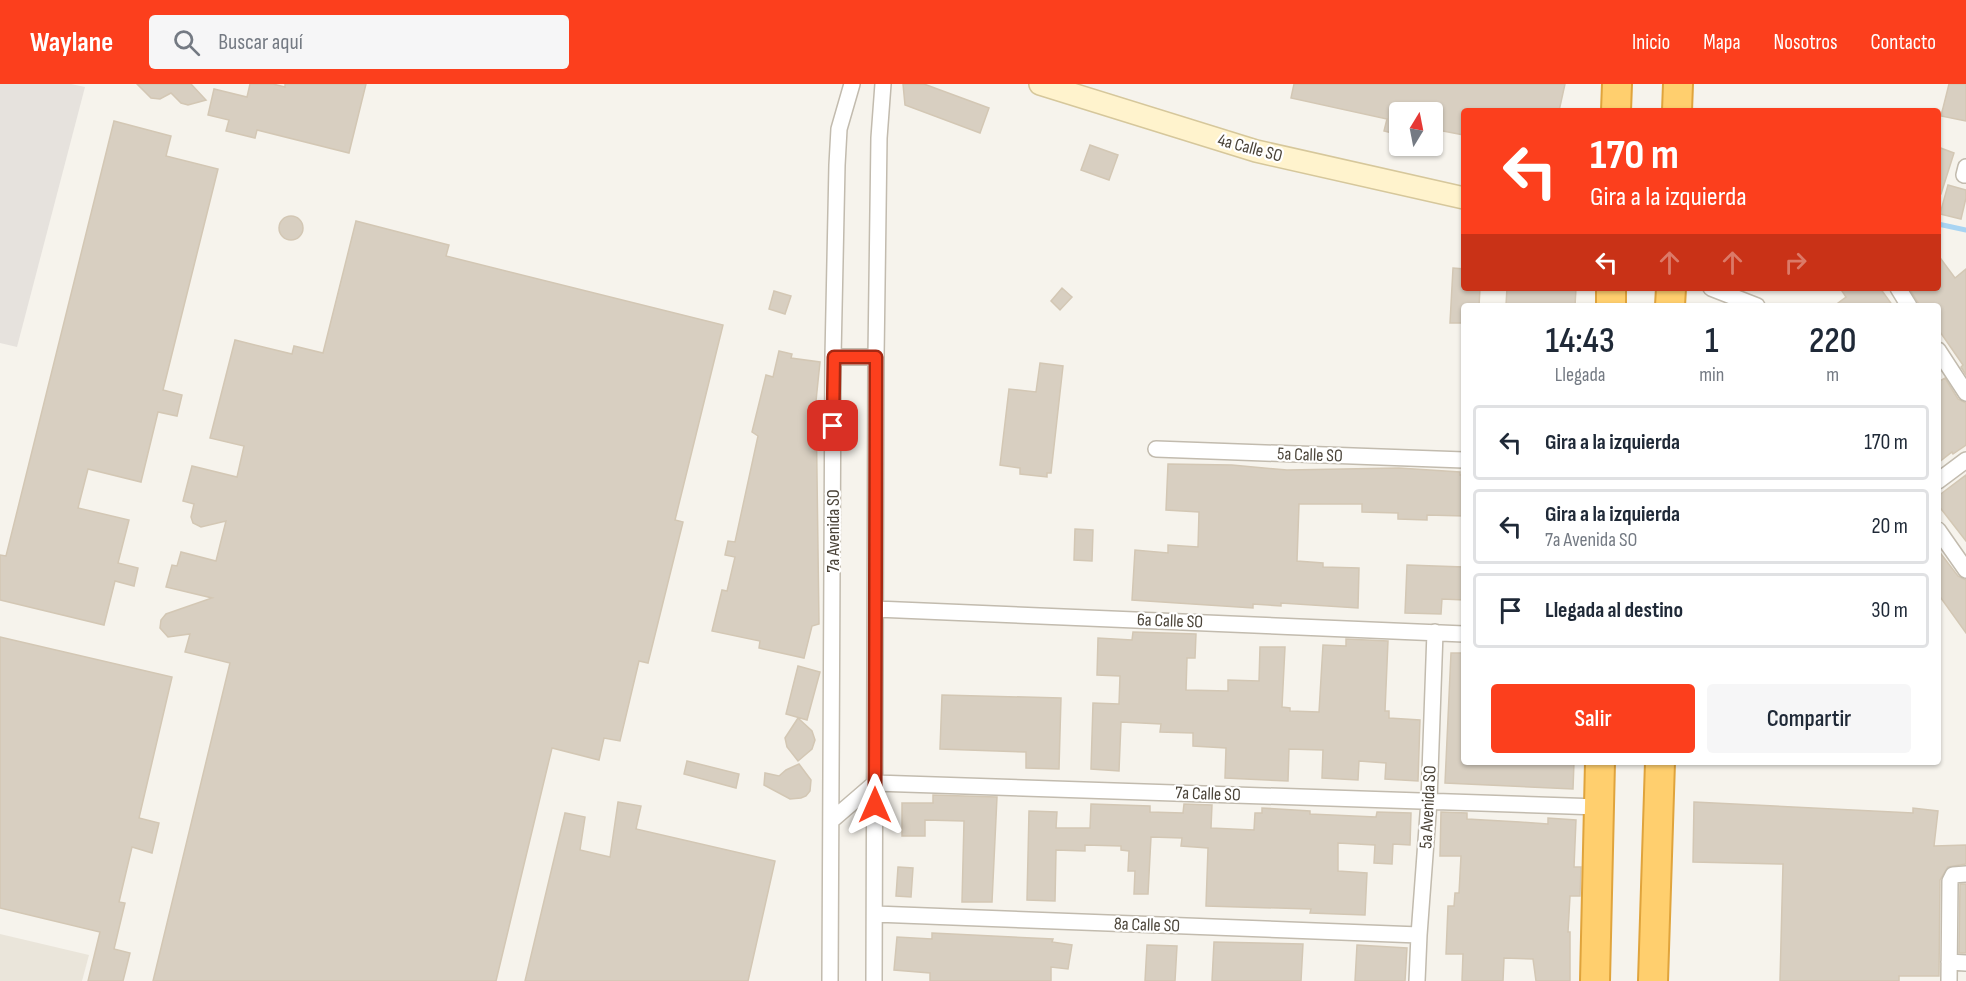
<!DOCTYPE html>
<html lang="es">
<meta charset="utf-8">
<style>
body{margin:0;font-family:"Sofia Sans Condensed",sans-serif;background:#f6f6f7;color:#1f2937;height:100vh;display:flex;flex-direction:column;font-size:22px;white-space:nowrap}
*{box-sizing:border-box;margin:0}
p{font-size:20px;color:#747a83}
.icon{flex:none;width:33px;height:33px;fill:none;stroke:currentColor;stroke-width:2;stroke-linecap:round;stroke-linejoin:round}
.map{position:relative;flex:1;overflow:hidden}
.sheet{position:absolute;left:1461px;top:219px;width:480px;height:462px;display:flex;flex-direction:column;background:#fff;border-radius:6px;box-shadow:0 2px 4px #0004}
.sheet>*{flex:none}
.top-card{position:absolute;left:1461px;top:24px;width:480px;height:183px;border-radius:6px;box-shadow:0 2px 4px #0004;background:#fc3f1d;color:#fff;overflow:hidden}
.needle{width:39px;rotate:10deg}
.controls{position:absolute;left:1389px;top:18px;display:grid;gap:12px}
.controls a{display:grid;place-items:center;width:54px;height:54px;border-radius:6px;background:#fff;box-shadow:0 2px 4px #0004;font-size:30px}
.pin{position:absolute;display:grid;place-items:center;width:51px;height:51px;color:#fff;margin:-26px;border-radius:12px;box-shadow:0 3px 9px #0006}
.me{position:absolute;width:66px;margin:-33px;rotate:0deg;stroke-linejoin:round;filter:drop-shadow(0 0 4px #0008)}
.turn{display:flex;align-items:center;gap:21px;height:126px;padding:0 30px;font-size:27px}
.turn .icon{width:78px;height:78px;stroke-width:2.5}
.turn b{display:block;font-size:42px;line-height:51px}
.lanes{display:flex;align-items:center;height:57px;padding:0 30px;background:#0003;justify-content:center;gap:30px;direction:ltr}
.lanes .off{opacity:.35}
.eta{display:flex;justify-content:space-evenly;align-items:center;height:102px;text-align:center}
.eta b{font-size:36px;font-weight:600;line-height:42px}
.cta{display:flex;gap:12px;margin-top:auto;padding:12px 30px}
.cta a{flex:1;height:69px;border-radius:6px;background:#fc3f1d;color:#fff;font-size:24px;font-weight:600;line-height:69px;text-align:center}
.cta a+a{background:#f6f6f7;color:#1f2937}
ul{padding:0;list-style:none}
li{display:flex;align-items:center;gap:18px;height:75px;margin:0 12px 9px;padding:0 18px;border:3px solid #e0e1e3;border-radius:6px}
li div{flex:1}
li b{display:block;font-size:22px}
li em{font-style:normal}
header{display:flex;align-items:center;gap:36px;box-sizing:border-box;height:84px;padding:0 30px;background:#fc3f1d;color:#fff}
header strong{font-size:28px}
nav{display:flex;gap:33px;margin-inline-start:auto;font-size:21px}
.search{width:420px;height:54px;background:#f6f6f7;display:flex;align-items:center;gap:15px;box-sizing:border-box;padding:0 21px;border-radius:6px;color:#747a83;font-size:22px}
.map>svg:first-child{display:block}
</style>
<header>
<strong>Waylane</strong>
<div class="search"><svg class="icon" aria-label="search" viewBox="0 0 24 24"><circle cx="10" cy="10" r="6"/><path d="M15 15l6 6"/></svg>Buscar aquí</div>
<nav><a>Inicio</a><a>Mapa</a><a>Nosotros</a><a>Contacto</a></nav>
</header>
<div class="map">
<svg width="1966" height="897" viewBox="0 0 1966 897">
<rect width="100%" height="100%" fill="#f6f3ec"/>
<path fill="#eae5da" d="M0 850 89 871 82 897H0Z"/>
<path fill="#e6e2dd" d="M0 0H71L85 3 17 263 0 259Z"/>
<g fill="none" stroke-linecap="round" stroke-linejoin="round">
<path stroke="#a9d4f2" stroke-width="5" d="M1938 140 1966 146"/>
</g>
<path fill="#d8cfc1" stroke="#d3c7b4" stroke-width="1.5" d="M137 0H191L206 16 188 21 181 19 171 9 160 15 151 14Z
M250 0H273L285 3V0H366L349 69 257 46 255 54 226 47 229 36 208 31 214 5 247 13Z
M903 0H924L989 24 980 49 905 21Z
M1294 0H1565L1559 27H1464V51L1432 45V28H1400V51L1384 47 1387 35 1291 14Z
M1949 0H1966V37L1941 32Z
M114 37 171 52 166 72 218 85 163 306 182 311 177 332 158 328 141 398 88 385 78 424 129 436 118 479 138 484 134 502 115 497 104 541 0 516V471L6 472Z
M1090 61 1118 71 1109 96 1081 86Z
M1938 63 1954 69 1941 110H1938Z
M1948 101 1966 106V114L1961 135 1940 130Z
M279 144a12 12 0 1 1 24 0a12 12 0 1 1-24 0Z
M356 137 449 161 446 172 723 241 675 436 683 438 648 579 639 577 620 657 604 654 599 676 552 664 496 897H153L230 579 185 568 190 550 168 553 160 544 161 536 166 530 212 514 166 503 172 481 177 482 181 468 216 477 226 437 201 443 193 439 191 433 194 420 183 417 192 382 237 393 244 362 210 354 235 256 292 270 294 262 323 269Z
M1938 171 1955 194 1966 185V291L1961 283 1963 281 1938 245V222H1920L1909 204H1938Z
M1453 184 1464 185V204H1480L1479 222H1464V239H1450Z
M1062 204 1072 213 1060 226 1051 217Z
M1507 204H1576L1575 222 1506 221Z
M1840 204H1880L1893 222H1834L1846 213Z
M774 207 791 212 785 230 769 225Z
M779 267 792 270 791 274 820 278 816 317 819 540 812 542 804 574 759 564 760 557 712 547 722 506 727 507 735 473 725 471 728 457 735 458 758 352 752 348 766 291 773 293Z
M1040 279 1063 282 1051 389H1047V393L1020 390V384L1000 381 1009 305 1036 308Z
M1945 294 1958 315 1966 319V361L1953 370 1952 368 1938 379V298Z
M1168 380 1232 381 1287 386 1399 384 1460 388V391H1464V432L1427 431V436L1398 435V429L1362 428V420H1299L1297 477 1323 479V483L1359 484 1358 524 1281 519V522L1253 520V524L1132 516 1135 466 1168 469V461L1198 463 1199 428 1166 426Z
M1966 391V457L1938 421V412Z
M1075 445 1093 446 1092 477 1074 476Z
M1938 466 1958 492 1966 496V549L1938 510Z
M1407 481 1464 483V516L1442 515 1441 530 1405 529Z
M1133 548 1196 550 1195 574H1187L1186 606 1228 607V596L1259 597 1260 563H1285L1282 623 1290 624V627L1319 628 1323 561 1346 562V555L1388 557 1385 627H1389V634L1420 636 1418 697 1385 695 1386 679 1359 677 1358 696 1322 694 1323 666 1289 665 1288 697 1225 694 1226 664 1193 662V649L1160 648 1161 640 1121 638 1119 687 1091 685 1093 619 1119 620 1120 592 1097 591 1098 554 1132 556Z
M0 553 172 593 139 734 159 739 152 769 132 763 119 818 125 819 114 865 130 869 123 897H88L100 848 0 824Z
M1451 569H1464V678H1574L1573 705 1445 699Z
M798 582 820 588 807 636 786 630Z
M942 611 1061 614 1059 685 1026 684V668L940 665Z
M798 634 812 647 815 656 812 665 798 677 787 663 785 654Z
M687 677 739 690 736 704 684 690Z
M799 680 811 696 810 707 806 712 801 714 790 715 764 701 765 689 779 692 786 686Z
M933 711 997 713 992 818H962L964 737 925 736V752H902V719H933Z
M618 718 641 722 636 745 775 777 748 897H525L565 729 585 733 580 766 610 773Z
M1694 718 1913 729V724L1938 727 1934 762 1966 761V780L1948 783 1940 796 1939 892H1899V897H1780L1783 780 1693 778Z
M1091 720 1150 722V728L1183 729 1184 720 1212 721 1211 744 1254 746 1255 729H1262V724L1310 727V730L1376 733 1377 728 1411 729 1410 761 1393 760 1392 780 1374 779 1375 761 1338 759V787L1367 789 1365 831 1310 829 1311 825 1206 822 1208 764 1181 762 1182 754 1151 753 1148 810H1134L1135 787H1128L1129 767 1121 766V762L1085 761V767L1056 766 1055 817 1027 816 1029 727 1057 728 1056 744H1090Z
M1441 728 1467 729V735L1520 738 1548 740V734L1576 736 1574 783H1581L1580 812H1570L1568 848H1570V897H1536L1533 875 1504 874 1503 897H1462L1463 870H1446L1448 822H1454L1455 809H1459L1461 772H1440Z
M898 783 913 784 911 813 896 812Z
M1960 800H1966V869H1959Z
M932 849 1053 855 1052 858 1072 861 1068 885 1051 883V897H930V889L894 886 897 853 932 855Z
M1214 858 1303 860 1301 897H1212Z
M1147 861 1177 862 1175 897H1145Z
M1357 861 1407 864 1405 897H1355Z"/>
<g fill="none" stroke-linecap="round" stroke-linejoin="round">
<defs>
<path id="street" d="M1966 83 1964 91H1966
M1711 204 1757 222
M1898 204 1909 222
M1938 266 1966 309
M833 273H876
M1156 365 1464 376
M1938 397 1966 376
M1938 446 1966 486
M876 525 1464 550
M832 736 875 699 1599 723
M875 830 1419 851
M1949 878 1966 879
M830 897 833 273 837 81 839 45 852 0
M874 897 876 273 879 54 883 0
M1417 897 1419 851 1429 717 1435 548
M1949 897 1950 797 1953 791 1966 790"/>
<path id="secondary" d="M1040 0 1256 67 1464 114"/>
<path id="highway" d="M1616 27 1617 0
M1677 27 1678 0
M1611 222V204
M1670 222 1671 204
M1595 897 1600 678
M1653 897 1660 678"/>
</defs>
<use href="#street" stroke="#c2bbae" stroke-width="18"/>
<use href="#secondary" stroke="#d6c79b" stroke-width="24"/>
<use href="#highway" stroke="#e0a43c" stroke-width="32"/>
<use href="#street" stroke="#fff" stroke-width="15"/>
<use href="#secondary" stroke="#fff3cd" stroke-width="21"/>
<use href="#highway" stroke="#ffcf6e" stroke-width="28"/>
</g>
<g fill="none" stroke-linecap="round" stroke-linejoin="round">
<defs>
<path id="route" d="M833 342 834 273H876L875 721"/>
</defs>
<use href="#route" stroke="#a42913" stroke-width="15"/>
<use href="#route" stroke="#fc3f1d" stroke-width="10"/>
</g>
<g text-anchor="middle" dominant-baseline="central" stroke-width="4.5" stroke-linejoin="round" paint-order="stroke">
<g font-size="18" fill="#4b4439" stroke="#fff">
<text transform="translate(1250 64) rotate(15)">4a Calle SO</text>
<text transform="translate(1310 371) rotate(2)">5a Calle SO</text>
<text transform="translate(833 447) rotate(-90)">7a Avenida SO</text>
<text transform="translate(1170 537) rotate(2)">6a Calle SO</text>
<text transform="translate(1208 710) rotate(2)">7a Calle SO</text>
<text transform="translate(1428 723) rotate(-87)">5a Avenida SO</text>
<text transform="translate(1147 841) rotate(2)">8a Calle SO</text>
</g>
</g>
</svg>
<div class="controls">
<a><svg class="needle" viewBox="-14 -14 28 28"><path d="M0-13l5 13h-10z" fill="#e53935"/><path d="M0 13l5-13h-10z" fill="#747a83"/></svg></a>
</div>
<div class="pin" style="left:833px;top:342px;background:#d93025"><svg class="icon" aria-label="arrive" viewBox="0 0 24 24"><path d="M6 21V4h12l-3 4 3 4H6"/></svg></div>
<svg class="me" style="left:875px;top:721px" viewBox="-20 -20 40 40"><path d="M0-17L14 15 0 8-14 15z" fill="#fc3f1d" stroke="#fff" stroke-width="4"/></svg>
<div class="top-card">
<div class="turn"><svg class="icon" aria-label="left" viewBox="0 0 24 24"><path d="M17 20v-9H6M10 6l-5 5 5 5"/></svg><div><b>170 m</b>Gira a la izquierda</div></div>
<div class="lanes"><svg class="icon" aria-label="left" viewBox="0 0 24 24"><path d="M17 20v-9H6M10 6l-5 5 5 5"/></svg><svg class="icon off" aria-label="ahead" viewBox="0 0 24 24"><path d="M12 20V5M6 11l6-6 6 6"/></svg><svg class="icon off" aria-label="ahead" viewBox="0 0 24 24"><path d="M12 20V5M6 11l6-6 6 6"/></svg><svg class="icon off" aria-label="right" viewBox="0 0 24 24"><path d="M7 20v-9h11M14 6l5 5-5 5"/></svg></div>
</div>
<section class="sheet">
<div class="eta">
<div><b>14:43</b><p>Llegada</p></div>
<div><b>1</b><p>min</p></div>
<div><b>220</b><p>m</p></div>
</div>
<ul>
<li><svg class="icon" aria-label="left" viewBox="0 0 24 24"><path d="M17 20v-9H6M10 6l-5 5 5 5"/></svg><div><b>Gira a la izquierda</b></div><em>170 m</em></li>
<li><svg class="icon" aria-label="left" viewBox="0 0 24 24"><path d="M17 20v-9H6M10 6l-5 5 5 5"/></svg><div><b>Gira a la izquierda</b><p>7a Avenida SO</p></div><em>20 m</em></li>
<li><svg class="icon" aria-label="arrive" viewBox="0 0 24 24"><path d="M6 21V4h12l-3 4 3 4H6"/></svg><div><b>Llegada al destino</b></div><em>30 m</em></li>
</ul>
<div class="cta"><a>Salir</a><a>Compartir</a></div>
</section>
</div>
